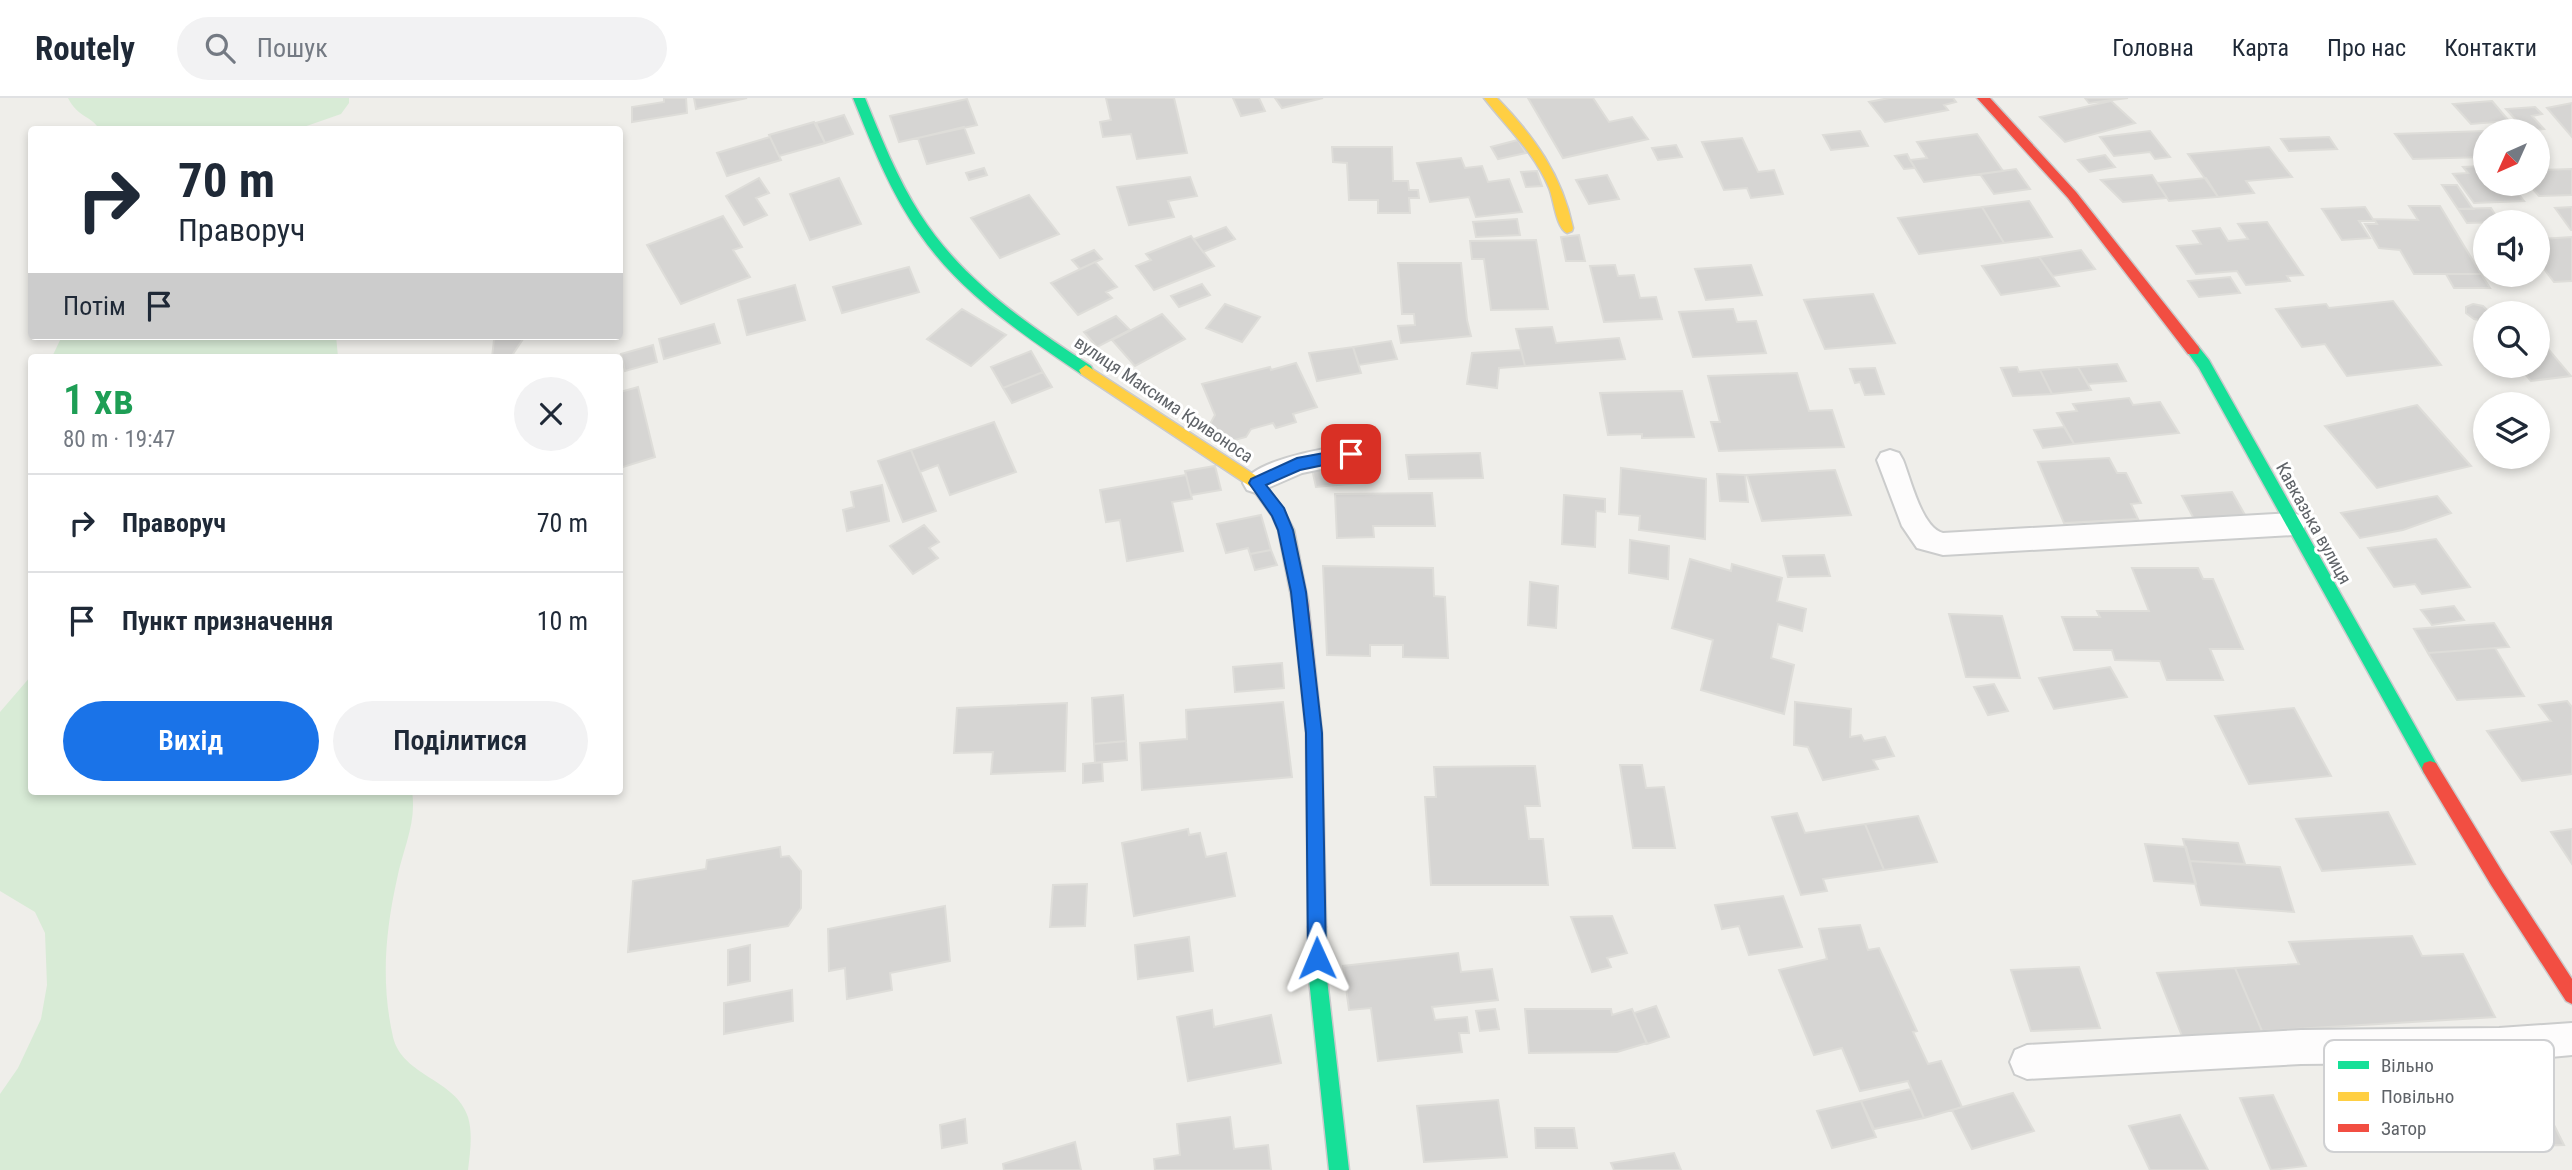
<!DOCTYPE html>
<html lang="uk">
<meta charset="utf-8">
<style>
body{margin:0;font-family:"Roboto Condensed",sans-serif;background:#f2f2f3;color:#1f2937;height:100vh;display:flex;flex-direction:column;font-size:26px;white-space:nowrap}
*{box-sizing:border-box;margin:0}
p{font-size:23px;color:#747a83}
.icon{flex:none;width:38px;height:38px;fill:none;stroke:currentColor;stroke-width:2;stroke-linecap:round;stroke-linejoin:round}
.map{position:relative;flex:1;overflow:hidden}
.panel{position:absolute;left:28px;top:256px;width:595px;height:441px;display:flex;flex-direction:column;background:#fff;border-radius:7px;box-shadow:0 4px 10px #0003}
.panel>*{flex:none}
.top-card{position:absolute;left:28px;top:28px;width:595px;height:214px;border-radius:7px;box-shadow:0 4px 10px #0003;background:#fff;color:#1f2937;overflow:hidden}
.needle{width:46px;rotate:225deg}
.fabs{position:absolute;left:2473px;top:21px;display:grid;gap:14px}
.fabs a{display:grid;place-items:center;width:77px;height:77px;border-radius:50%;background:#fff;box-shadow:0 4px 10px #0003;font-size:35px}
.pin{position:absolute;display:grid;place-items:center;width:60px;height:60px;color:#fff;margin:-30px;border-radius:14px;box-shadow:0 4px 10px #0006}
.me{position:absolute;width:77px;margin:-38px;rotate:359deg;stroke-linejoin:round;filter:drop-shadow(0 0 5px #0008)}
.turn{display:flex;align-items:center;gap:24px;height:147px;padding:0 35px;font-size:32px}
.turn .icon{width:91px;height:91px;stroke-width:2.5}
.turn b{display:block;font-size:49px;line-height:60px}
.then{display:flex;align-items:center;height:66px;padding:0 35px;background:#0003;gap:14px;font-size:26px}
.round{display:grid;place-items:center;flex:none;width:74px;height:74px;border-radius:37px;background:#f2f2f3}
.overview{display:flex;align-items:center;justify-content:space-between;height:119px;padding:0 35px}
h1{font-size:42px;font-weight:600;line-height:52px;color:#1e9e55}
.button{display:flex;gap:14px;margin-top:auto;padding:14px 35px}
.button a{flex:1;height:80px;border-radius:42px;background:#1a73e8;color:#fff;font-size:28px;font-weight:600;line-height:80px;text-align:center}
.button a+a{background:#f2f2f3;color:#1f2937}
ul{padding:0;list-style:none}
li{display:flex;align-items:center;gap:21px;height:98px;padding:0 35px;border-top:2px solid #e0e1e3}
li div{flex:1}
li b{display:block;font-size:26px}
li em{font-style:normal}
header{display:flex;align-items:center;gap:42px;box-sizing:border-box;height:98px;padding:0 35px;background:#fff;border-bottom:2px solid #e0e1e3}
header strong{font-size:33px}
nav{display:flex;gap:38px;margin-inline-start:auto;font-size:24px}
.search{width:490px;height:63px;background:#f2f2f3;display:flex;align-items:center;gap:18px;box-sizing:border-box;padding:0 24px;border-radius:38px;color:#747a83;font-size:26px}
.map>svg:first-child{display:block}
</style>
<header>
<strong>Routely</strong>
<div class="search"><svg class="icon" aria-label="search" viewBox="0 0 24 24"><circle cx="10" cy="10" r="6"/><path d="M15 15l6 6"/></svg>Пошук</div>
<nav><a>Головна</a><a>Карта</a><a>Про нас</a><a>Контакти</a></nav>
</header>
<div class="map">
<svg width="2572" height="1072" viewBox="0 0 2572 1072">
<rect width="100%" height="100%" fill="#efeeea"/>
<path fill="#d8ebd6" d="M68 0H349V5L341 16 298 31 100 32C91 17 78 20 68 0Z
M62 238H336L338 259H52Z
M31 578 32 693H412C417 725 403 750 397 781 385 835 381 886 393 939 402 978 456 981 468 1019 473 1036 470 1055 468 1072H0V996L18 970 41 921 47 887 45 835 35 814 0 793V614Z"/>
<path fill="#d6d5d3" stroke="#deddd9" stroke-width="2" d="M664 0H686L687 15 632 24V9L664 4Z
M694 0H747L696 11Z
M1106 0H1174L1187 55 1137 61 1131 36 1103 39 1100 24 1111 22Z
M1233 0H1259L1265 13 1241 18Z
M1275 0H1323L1282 10Z
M1528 0H1593L1609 24 1632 19 1648 41 1563 60Z
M1889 0H1953L1956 4 1944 7 1948 12 1885 24 1869 4Z
M2085 0H2128L2089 5Z
M967 1 977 27 899 44 890 18Z
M2111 3 2135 25 2065 44 2040 19Z
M2492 3 2509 23 2471 26 2453 6Z
M2572 5V39L2547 10Z
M2535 9 2542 16 2532 18 2544 31 2526 33 2506 11Z
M844 17 853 36 825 45 816 25Z
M814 24 825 45 779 58 769 37Z
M964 29 974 55 927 66 918 40Z
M1860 33 1868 48 1831 52 1823 37Z
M2150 33 2170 59 2155 61 2150 54 2114 58 2100 39Z
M2485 33V59L2413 61 2395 36Z
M1977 36 2003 73 1924 84 1910 62 1927 60 1917 44Z
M770 39 781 62 727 78 717 55Z
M2329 39 2337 51 2289 53 2281 41Z
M1742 40 1758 74 1774 72 1783 96 1751 100 1747 90 1724 92 1702 44Z
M1518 42 1526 55 1498 61 1491 49Z
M1676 47 1682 59 1658 62 1652 50Z
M1332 49H1392L1393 83H1408L1409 92H1418L1419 100H1409L1410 115H1378V102H1349L1347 65 1333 64Z
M2269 49 2292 79 2246 83 2254 95 2218 99 2188 56Z
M1907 56 1910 62 1915 70 1904 71 1895 58Z
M2105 57 2115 69 2089 74 2078 62Z
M1461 60 1465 70 1482 68 1488 84 1509 81 1522 114 1476 119 1469 99 1430 104 1417 65Z
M2485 68V86H2511L2524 103 2474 105 2453 76 2468 75 2463 69Z
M984 70 987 77 969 82 966 75Z
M2016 71 2030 91 1994 96 1980 76Z
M2572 71V97L2539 98 2532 90 2522 91 2518 86H2538V72Z
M1537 73 1542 88 1526 89 1521 74Z
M1607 77 1619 101 1589 106 1576 82Z
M2152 77 2167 100 2123 104 2101 82Z
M1190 79 1197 98 1168 103 1174 119 1129 127 1117 89Z
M759 80 769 95 756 100 767 117 744 127 726 98Z
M839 80 861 126 810 142 790 96Z
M2206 80 2218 99 2169 103 2157 85Z
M2442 87H2457L2473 111H2458Z
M1029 97 1059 136 1000 160 971 120Z
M2029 103 2052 139 2004 145 1982 109Z
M2409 108H2440L2481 176H2414L2400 152 2379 150 2365 126H2377L2374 121 2418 122Z
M1982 109 2004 145 1919 156 1898 120Z
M2365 109 2374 123H2359L2370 140 2342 142 2322 111Z
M2572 109V132H2571L2555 110Z
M2491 110 2500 124 2467 125 2458 111Z
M723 118 742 149 733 152 750 179 681 206 647 147Z
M1517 121 1520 137 1476 139 1473 124Z
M2267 124 2303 177 2287 178 2290 183 2246 187 2237 173 2196 176 2177 148 2201 146 2193 133 2220 130 2228 143 2248 141 2238 126Z
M1226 129 1235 141 1203 154 1194 141Z
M1579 137 1585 163H1566L1561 139Z
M1191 138 1214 168 1154 192 1136 168 1151 162 1146 156Z
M2572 139V183L2554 184 2538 163V141Z
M1536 142 1548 211 1491 212 1484 161H1472L1470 143Z
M1094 152 1102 161 1080 171 1072 162Z
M2081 152 2095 171 2053 178 2039 159Z
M2039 159 2059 188 2001 197 1982 168Z
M1095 164 1117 189 1106 194 1112 200 1078 217 1051 185Z
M1398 165H1461L1467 222 1471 238 1401 245 1398 228 1415 227 1414 216H1402Z
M1615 167 1618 178 1634 177 1640 200 1656 199 1662 221 1604 224 1590 168Z
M1751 167 1762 197 1706 202 1695 171Z
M909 169 919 194 842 215 833 189Z
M2446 176H2481L2490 190H2454Z
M2230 179 2240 195 2199 199 2188 183Z
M1202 186 1210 197 1179 209 1171 198Z
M795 187 805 222 747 237 738 202Z
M1873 196 1895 245 1825 251 1804 202Z
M2393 203 2441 267 2347 278 2325 246 2302 249 2276 211 2326 206 2329 210Z
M1225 206 1260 219 1242 244 1206 230Z
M2473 206 2483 208 2490 215H2485V223L2474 221 2466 215V209Z
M962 211 1006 237 971 268 927 241Z
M1733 211 1737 224 1756 223 1766 255 1693 259 1679 214Z
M1162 216 1185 241 1135 268 1112 242Z
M1116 218 1130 232 1097 249 1084 234Z
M714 226 720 245 664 261 659 241Z
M1552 229 1556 245 1619 240 1625 261 1525 268 1516 231Z
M500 238H525L511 259H492L494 242Z
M2538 240H2539L2571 278 2531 283 2518 268H2538Z
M1391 243 1397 261 1359 267 1353 249Z
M653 247 657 264 625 273 621 256Z
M1353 249 1361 275 1317 283 1309 255Z
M1521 252 1525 268 1499 270 1497 290 1467 286 1472 255Z
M1031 253 1043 274 1003 290 991 269Z
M1296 265 1317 309 1293 316 1296 324 1276 330 1273 325 1251 331 1246 339 1231 343 1214 337 1210 326 1215 317 1202 286 1270 269 1271 272Z
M2117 266 2126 283 2088 286 2078 269Z
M2017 269 2019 274 2040 272 2052 296 2013 298 2001 270Z
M2078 269 2091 292 2052 296 2040 272Z
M1875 270 1884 296 1865 297 1860 284 1855 285 1850 271Z
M1043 274 1052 289 1012 305 1003 290Z
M1797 275 1809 313 1832 312 1844 349 1719 353 1711 324H1720L1708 278Z
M638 289 655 359 620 370V294Z
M1682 293 1694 339 1642 340V336L1608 337 1600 295Z
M2129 300 2133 307 2160 304 2179 335 2074 346 2057 315 2077 313 2073 306Z
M2417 307 2471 368 2377 390 2325 328Z
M994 324 1016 374 950 397 938 367 920 374 911 352Z
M2064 329 2074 346 2043 350 2034 332Z
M911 352 936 413 903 424 878 363Z
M1480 355 1483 380 1409 381 1406 357Z
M2109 360 2117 375H2126L2141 405 2131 406 2138 421 2064 425 2038 364Z
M1356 366 1359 385 1316 389 1312 371Z
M1215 368 1221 392 1191 397 1185 373Z
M1621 370 1706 381 1705 441 1639 432 1640 418 1619 416Z
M1835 372 1851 417 1762 423 1747 377Z
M1717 376 1745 377 1748 404 1720 403Z
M1186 377 1192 401 1172 404 1183 453 1127 463 1120 422 1106 424 1100 392Z
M882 387 889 423 847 433 843 412 854 409 851 394Z
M2232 394 2245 417 2194 421 2182 398Z
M1432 395 1435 428H1373L1374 439 1337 440 1335 396Z
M1564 397 1605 401V414L1596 413 1595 449 1562 446Z
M2437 398 2451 415 2403 432 2360 440 2341 415Z
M1261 417 1271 452 1250 456 1248 450 1226 455 1217 426Z
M924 427 939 444 929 450 938 460 913 476 890 448Z
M2436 441 2470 489 2422 496 2415 486 2394 489 2368 450Z
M1630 442 1669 448 1668 481 1629 475Z
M1271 452 1277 467 1255 472 1250 456Z
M1824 457 1830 478 1788 479 1783 458Z
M1690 461 1731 473 1732 466 1782 480 1777 503 1806 511 1802 533 1778 526 1771 560 1794 567 1784 616 1701 592 1713 542 1672 530Z
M1323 468 1433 470 1434 498 1445 499 1448 560 1403 559V547H1370V558L1327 557Z
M2132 470H2198L2203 481H2213L2243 551H2210L2223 582H2167L2160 563 2115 562 2112 552H2074L2062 519H2100L2097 513H2149Z
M1530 484 1558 488 1556 530 1528 527Z
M2454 508 2464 522 2432 527 2421 512Z
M1949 516 2002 518 2020 580 1966 579Z
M2494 525 2509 549 2428 555 2414 531Z
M2495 550 2524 598 2457 602 2428 555Z
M1282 565 1284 590 1235 594 1233 569Z
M2110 569 2127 599 2054 611 2039 580Z
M1994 586 2008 613 1988 617 1974 589Z
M1123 597 1126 643 1094 646 1092 600Z
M2567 603 2572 609V676L2522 683 2487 633 2551 623 2539 607Z
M1283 604 1292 679 1142 692 1140 645 1187 641 1186 612Z
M1795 604 1851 611 1850 639 1861 637 1864 643 1885 639 1894 658 1873 662 1878 671 1823 682 1808 649 1794 647Z
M1067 605 1065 673 991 676 993 654 954 655 957 610Z
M2294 610 2331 678 2249 686 2215 618Z
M1126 643 1127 662 1095 665 1094 646Z
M1102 664 1103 683 1083 685V666Z
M1620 667H1642L1646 690 1664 689 1675 750H1633Z
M1535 668 1540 708H1525L1529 741H1543L1548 787H1431L1425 699H1436L1434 669Z
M2388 714 2415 766 2322 773 2296 721Z
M1797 715 1805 735 1865 726 1884 772 1823 781 1827 793 1801 797 1772 719Z
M1918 718 1937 764 1884 772 1865 726Z
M1188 731 1189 737 1200 735 1206 759 1226 755 1235 798 1134 818 1122 745Z
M2572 731V766L2551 734Z
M2183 741 2238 745 2245 766 2189 763Z
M2145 746 2186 749 2196 786 2154 783Z
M780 749 781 759 789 758 801 773V810L788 828 628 854 633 783 706 771 707 762Z
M2189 763 2280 769 2294 814 2201 807Z
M1087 786 1085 828 1050 829 1053 787Z
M1783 798 1802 849 1749 857 1739 828 1722 831 1715 807Z
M945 808 950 863 890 875 892 892 847 901 845 870 829 873 828 831Z
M1612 818 1627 855 1607 860 1611 869 1592 874 1571 819Z
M1860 827 1868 852 1879 850 1917 933 1913 934 1928 966 1941 963 1962 1009 1924 1020 1908 983 1860 993 1842 950 1814 957 1779 872 1827 861 1819 831Z
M2412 838 2422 858 2463 856 2495 919 2262 933 2235 870 2299 866 2289 844Z
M1189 839 1193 873 1138 881 1135 847Z
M750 847V883L728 887V852Z
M1458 855 1461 874 1492 871 1498 902 1432 909 1435 922 1467 919 1469 935H1459L1462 954 1378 963 1371 910 1349 912 1343 868Z
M2079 869 2100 930 2031 933 2011 872Z
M2235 870 2262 933 2182 938 2157 875Z
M792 892 793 923 724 936V905Z
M1656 908 1669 939 1647 946 1634 915Z
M1495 911 1499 931 1480 933 1476 913Z
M1525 911H1611L1612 917 1632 911 1647 945 1617 954 1529 955Z
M1212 912 1214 929 1271 917 1281 965 1188 983 1177 919Z
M2525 969 2564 1047 2457 1050 2422 971Z
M1911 991 1924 1020 1874 1031 1861 1003Z
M2013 995 2034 1033 1972 1051 1952 1012Z
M2273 997 2306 1068 2271 1072 2240 1000Z
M1498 1002 1507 1059 1424 1064 1417 1008Z
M1861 1003 1876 1039 1832 1050 1817 1013Z
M2180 1017 2208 1072H2150L2129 1028Z
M1230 1019 1234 1051 1268 1047 1271 1072H1155L1154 1061 1180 1057 1177 1026Z
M965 1021 967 1045 942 1050 940 1027Z
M1535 1030H1574L1577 1050H1536Z
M1075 1044 1081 1072H1004L1003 1066Z
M1674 1055 1681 1072H1614L1611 1065Z"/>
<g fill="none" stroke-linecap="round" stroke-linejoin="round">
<defs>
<path id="lane" d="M1351 346 1360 349 1364 356 1360 363 1302 375 1256 395 1247 392 1243 385C1256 361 1325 351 1351 346Z
M1890 352 1899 355 1903 362C1911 382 1922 430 1943 435L2293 415 2302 418 2306 426 2302 434 2293 437 1943 457 1917 450 1902 428 1877 362 1881 355Z
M2572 925V957L2499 964 2301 966 2027 981 2015 976 2010 964 2015 952 2027 947 2301 932 2499 930Z"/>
<path id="fast" d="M853 0H865C881 39 897 80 920 116 962 182 1027 226 1091 268L1093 272 1091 276H1081C1022 236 960 195 919 135 890 94 872 47 853 0Z
M2193 247 2198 248 2209 262 2436 665 2438 670 2436 675 2430 677 2424 675 2199 270 2186 252Z
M1317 820 1323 823 1326 829 1327 881 1349 1072H1329L1309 881 1308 829 1311 823Z"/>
<path id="slow" d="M1484 0H1497C1534 38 1562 77 1573 130L1572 133 1567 135C1556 130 1554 102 1549 90 1534 54 1507 30 1484 0Z
M1086 267 1261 381 1283 411 1294 432 1308 503 1305 508H1295L1292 503 1278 432 1272 418 1251 389 1081 276 1079 272Z"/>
<path id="jam" d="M1977 0H1990L2076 94 2198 248 2200 252 2198 256H2188L2068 100Z
M1300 497 1305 498 1308 503 1322 635 1326 829 1323 835 1317 838 1311 835 1308 829 1306 635 1292 503 1295 498Z
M2430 663 2436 665 2503 775 2572 881V906L2566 903 2491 787 2424 675 2422 670 2424 665Z"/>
</defs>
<use href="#lane" stroke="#cbcccc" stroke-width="4"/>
<use href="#fast" stroke="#cacacb" stroke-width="3"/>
<use href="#slow" stroke="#cacacb" stroke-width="3"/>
<use href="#jam" stroke="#cacacb" stroke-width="3"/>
<use href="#lane" fill="#fdfcfc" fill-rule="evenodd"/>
<use href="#fast" fill="#16e098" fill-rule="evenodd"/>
<use href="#slow" fill="#ffcf43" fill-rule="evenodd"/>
<use href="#jam" fill="#f24e42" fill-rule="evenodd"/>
</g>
<path fill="#1a73e8" stroke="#114b97" stroke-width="2" d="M1351 350 1357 352 1359 356 1357 360 1300 372 1266 387 1284 410 1293 432 1306 494 1322 635 1326 860 1323 867 1317 869 1310 867 1308 860 1306 635 1291 494 1278 432 1272 418 1249 385 1251 381 1297 360Z"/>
<g text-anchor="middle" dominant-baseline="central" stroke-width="6" stroke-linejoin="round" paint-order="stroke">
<g font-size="18" fill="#5f6368" stroke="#fff">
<text transform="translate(1164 301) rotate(34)">вулиця Максима Кривоноса</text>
<text transform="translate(2314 425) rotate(61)">Кавказька вулиця</text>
</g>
</g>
<rect x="2324" y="942" width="230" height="112" rx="10" fill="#fff" stroke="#cfd0d2" stroke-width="2"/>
<rect x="2338" y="963" width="31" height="8" fill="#16e098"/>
<rect x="2338" y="994" width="31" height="9" fill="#ffcf43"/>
<rect x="2338" y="1026" width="31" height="8" fill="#f24e42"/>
<g font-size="19" fill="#5f6368">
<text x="2381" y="974">Вільно</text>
<text x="2381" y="1005">Повільно</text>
<text x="2381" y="1037">Затор</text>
</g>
</svg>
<div class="fabs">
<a><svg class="needle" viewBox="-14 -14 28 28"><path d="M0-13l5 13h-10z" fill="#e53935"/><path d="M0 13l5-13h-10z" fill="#747a83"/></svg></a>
<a><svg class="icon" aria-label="sound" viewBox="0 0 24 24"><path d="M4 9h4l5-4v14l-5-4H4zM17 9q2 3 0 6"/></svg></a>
<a><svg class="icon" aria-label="search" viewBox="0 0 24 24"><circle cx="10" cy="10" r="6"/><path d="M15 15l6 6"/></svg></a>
<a><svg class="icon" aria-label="layers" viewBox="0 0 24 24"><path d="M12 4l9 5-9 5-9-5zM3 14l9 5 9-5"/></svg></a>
</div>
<div class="pin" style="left:1351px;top:356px;background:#d93025"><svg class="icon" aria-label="arrive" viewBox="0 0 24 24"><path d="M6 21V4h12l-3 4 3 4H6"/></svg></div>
<svg class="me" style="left:1317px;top:860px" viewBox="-20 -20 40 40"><path d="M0-17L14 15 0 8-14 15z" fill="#1a73e8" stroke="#fff" stroke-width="4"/></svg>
<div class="top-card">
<div class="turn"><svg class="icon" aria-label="right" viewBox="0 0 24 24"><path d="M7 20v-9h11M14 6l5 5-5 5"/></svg><div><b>70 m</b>Праворуч</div></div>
<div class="then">Потім<svg class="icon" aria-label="arrive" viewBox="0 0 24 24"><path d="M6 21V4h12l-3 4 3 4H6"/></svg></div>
</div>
<section class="panel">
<div class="overview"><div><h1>1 хв</h1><p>80 m · 19:47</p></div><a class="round"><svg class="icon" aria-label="close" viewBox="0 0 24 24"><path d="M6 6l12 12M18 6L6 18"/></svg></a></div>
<ul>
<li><svg class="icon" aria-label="right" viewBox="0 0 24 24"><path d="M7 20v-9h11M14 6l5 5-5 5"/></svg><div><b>Праворуч</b></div><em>70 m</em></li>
<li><svg class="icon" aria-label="arrive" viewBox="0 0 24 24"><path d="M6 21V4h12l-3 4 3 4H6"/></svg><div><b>Пункт призначення</b></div><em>10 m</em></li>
</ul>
<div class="button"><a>Вихід</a><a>Поділитися</a></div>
</section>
</div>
